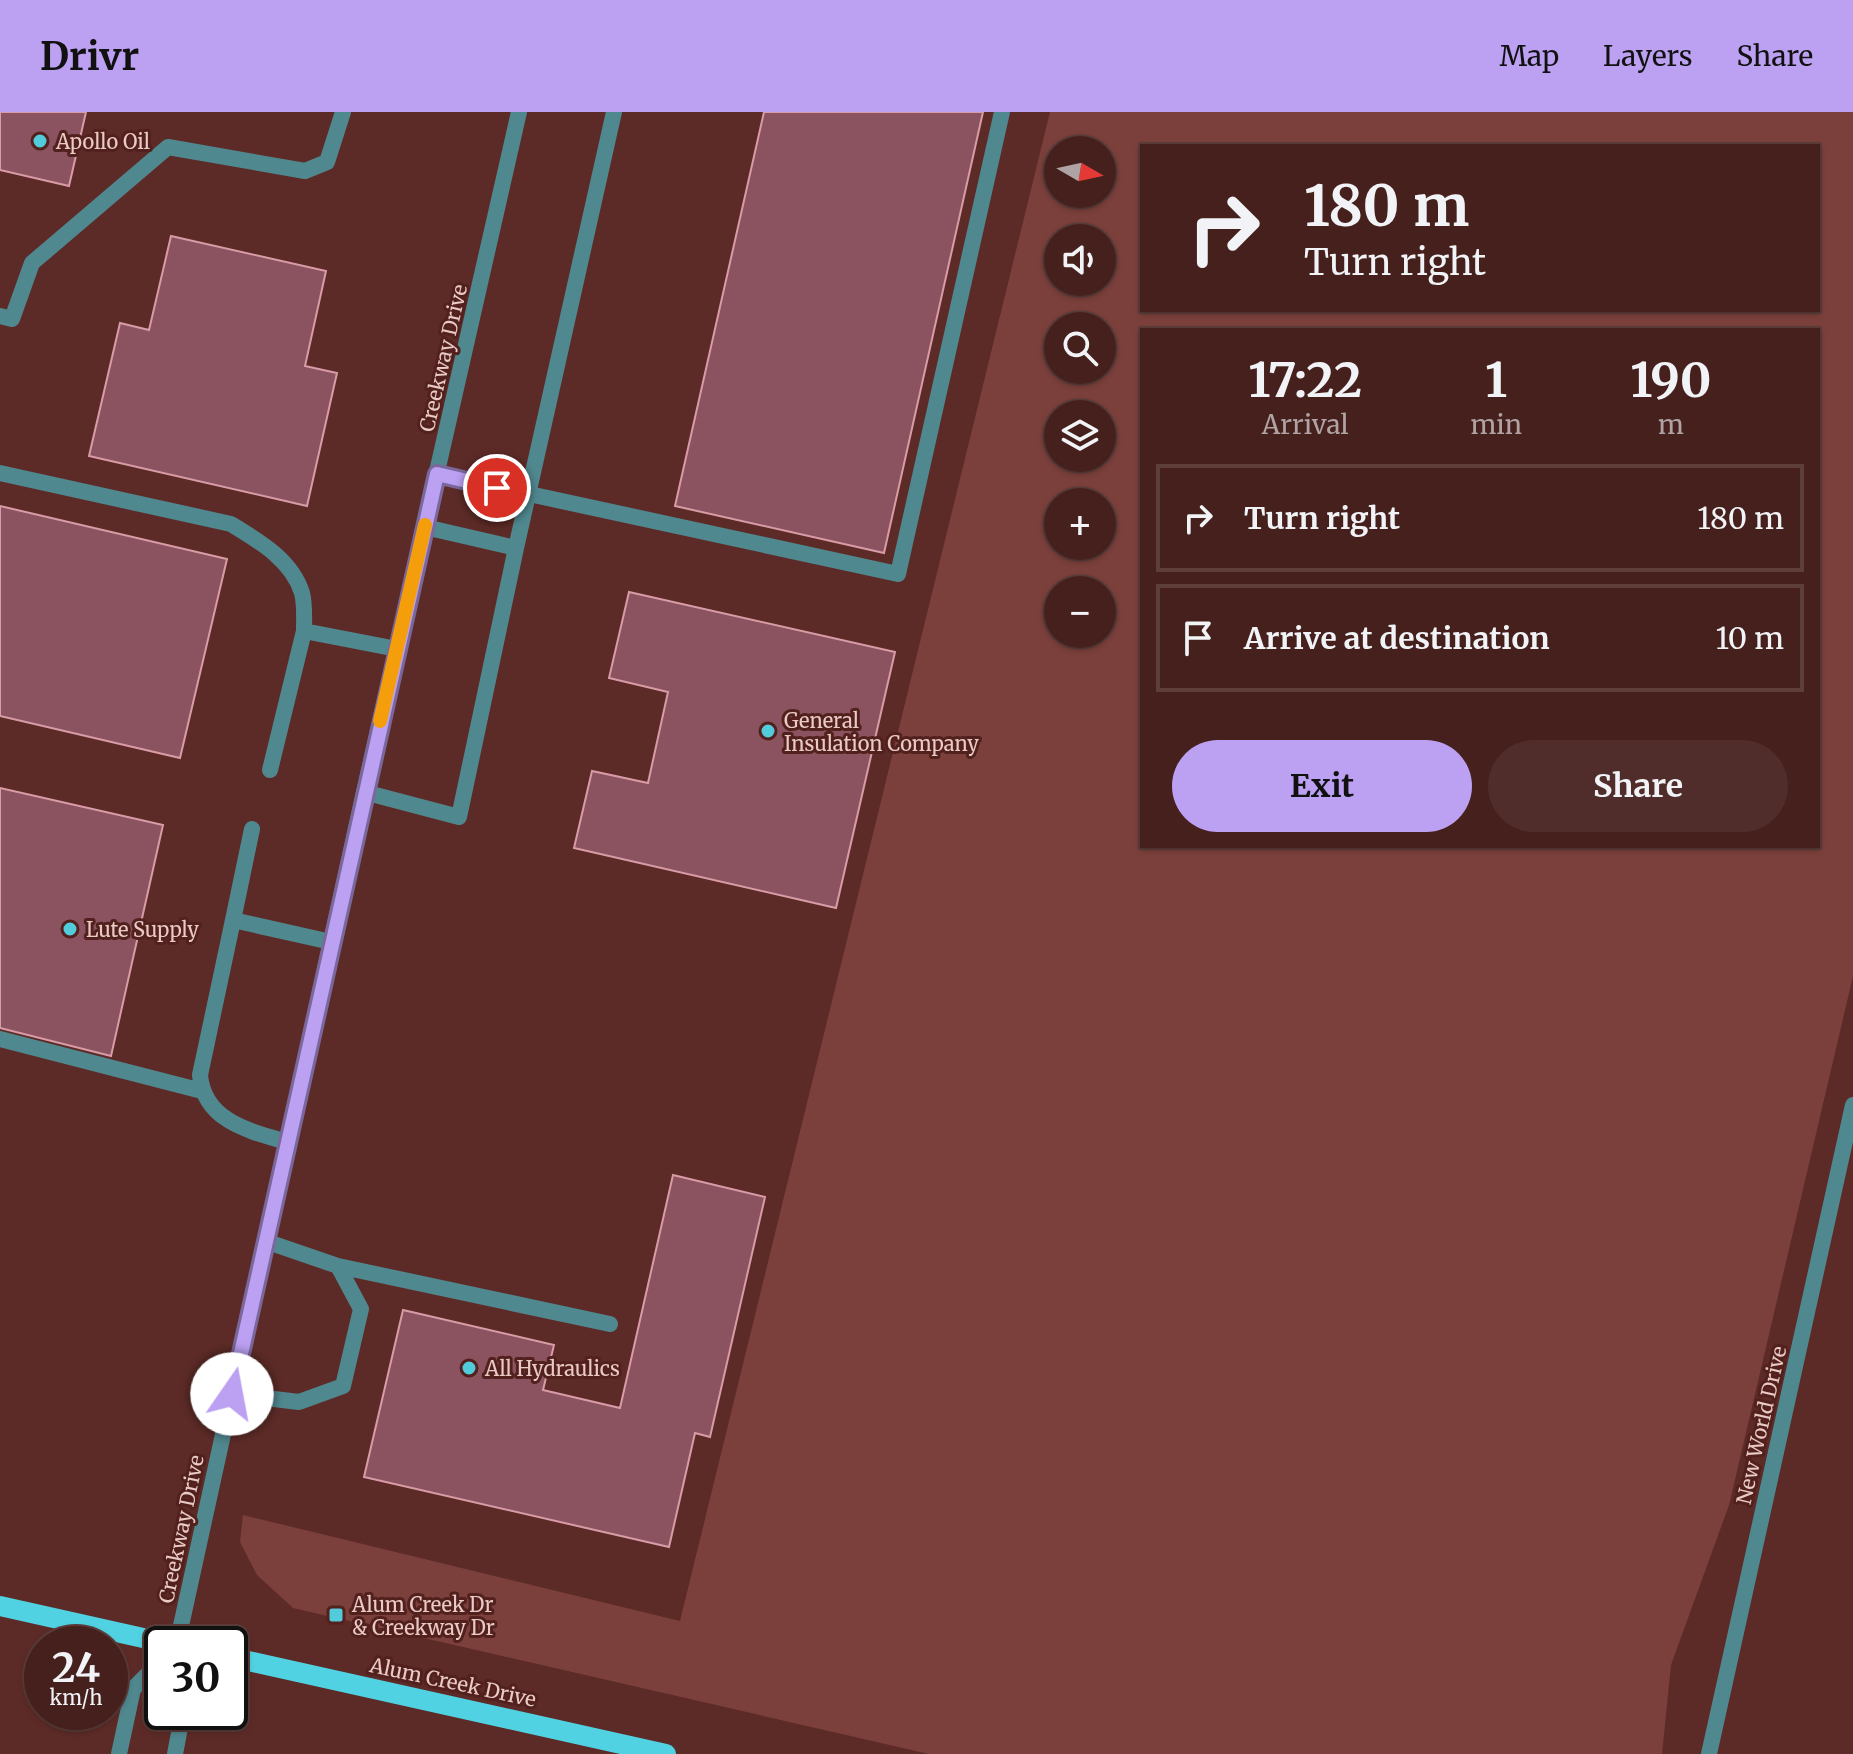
<!DOCTYPE html>
<meta charset="utf-8">
<style>
body{margin:0;font-family:Merriweather,serif;background:#502d2a;color:#f1f3f6;height:100vh;display:flex;flex-direction:column;font-size:30px;white-space:nowrap}
*{box-sizing:border-box;margin:0}
p{font-size:26px;color:#b0a3a4}
.icon{flex:none;width:44px;height:44px;fill:none;stroke:currentColor;stroke-width:2;stroke-linecap:round;stroke-linejoin:round}
.map{position:relative;flex:1;overflow:hidden}
.details{position:absolute;left:1140px;top:216px;width:680px;height:520px;display:flex;flex-direction:column;background:#46201d;border-radius:0px;box-shadow:0 2px 6px #0004,0 0 0 2px #5e3e3b}
.details>*{flex:none}
.banner{position:absolute;left:1140px;top:32px;width:680px;height:168px;border-radius:0px;box-shadow:0 2px 6px #0004,0 0 0 2px #5e3e3b;background:#46201d;color:#f1f3f6;overflow:hidden}
.needle{width:52px;rotate:99deg}
.tools{position:absolute;left:1044px;top:24px;display:grid;gap:16px}
.tools a{display:grid;place-items:center;width:72px;height:72px;border-radius:50%;background:#46201d;box-shadow:0 2px 6px #0004,0 0 0 2px #5e3e3b;font-size:40px}
.speed{position:absolute;left:24px;top:1514px;display:flex;gap:16px;font-size:40px;font-weight:700;text-align:center}
.speed>*{display:grid;place-content:center;width:104px;height:104px;border-radius:50%;background:#46201d;box-shadow:0 2px 6px #0004,0 0 0 2px #5e3e3b;line-height:1}
.speed small{font-size:20px;font-weight:400}
.speed .limit{border:4px solid #111;border-radius:12px;background:#fff;color:#111}
.pin{position:absolute;display:grid;place-items:center;width:68px;height:68px;color:#fff;margin:-34px;border:4px solid #fff;border-radius:50%;box-shadow:0 2px 8px #0007}
.me{position:absolute;width:88px;margin:-44px;rotate:12deg;stroke-linejoin:round;filter:drop-shadow(0 0 6px #0008)}
.turn{display:flex;align-items:center;gap:28px;height:168px;padding:0 32px;font-size:36px}
.turn .icon{width:104px;height:104px;stroke-width:2.5}
.turn b{display:block;font-size:56px;line-height:68px}
.eta{display:flex;justify-content:space-evenly;align-items:center;height:136px;text-align:center}
.eta b{font-size:48px;font-weight:700;line-height:56px}
.action{display:flex;gap:16px;margin-top:auto;padding:16px 32px}
.action a{flex:1;height:92px;border-radius:48px;background:#bca0f2;color:#111;font-size:32px;font-weight:700;line-height:92px;text-align:center}
.action a+a{background:#502d2a;color:#f1f3f6}
ul{padding:0;list-style:none}
li{display:flex;align-items:center;gap:24px;height:108px;margin:0 16px 12px;padding:0 16px;border:4px solid #5e3e3b;border-radius:0px}
li div{flex:1}
li b{display:block;font-size:30px}
li em{font-style:normal}
header{display:flex;align-items:center;gap:48px;box-sizing:border-box;height:112px;padding:0 40px;background:#bca0f2;color:#111}
header strong{font-size:38px}
nav{display:flex;gap:44px;margin-inline-start:auto;font-size:28px}
.map>svg:first-child{display:block}
</style>
<header>
<strong>Drivr</strong>
<nav><a>Map</a><a>Layers</a><a>Share</a></nav>
</header>
<div class="map">
<svg width="1853" height="1642" viewBox="0 0 1853 1642">
<rect width="100%" height="100%" fill="#5d2b27"/>
<path fill="#7b403b" fill-rule="evenodd" d="M1050 0H1853V864L1729 1393 1671 1553 1662 1642H929L293 1496 257 1463 240 1430 243 1403 680 1509ZM1142 34H1818V198H1142ZM1102 38V82H1058V38ZM1102 126V170H1058V126ZM1058 214H1102V258H1058ZM1142 218H1818V734H1142ZM1058 302H1102V346H1058ZM1058 390H1102V434H1058ZM1058 478H1102V522H1058Z"/>
<path fill="#8a535f" stroke="#d99ca7" stroke-width="2" d="M0 0H86L69 74 0 58Z
M764 0H983L884 441 675 394Z
M171 124 326 159 305 254 337 261 307 394 89 344 120 211 149 218Z
M0 394 227 447 180 646 0 604Z
M629 480 895 540 836 796 574 736 592 659 648 671 668 580 609 566Z
M0 676 163 713 111 944 0 916Z
M673 1063 765 1085 710 1325 695 1321 669 1435 364 1365 403 1198 554 1233 543 1278 620 1296Z"/>
<g fill="none" stroke-linecap="round" stroke-linejoin="round">
<path stroke="#50888f" stroke-width="16" d="M0 204 12 207 32 151 168 35 305 59 327 50 343 0
M0 361 231 412C259 429 292 448 302 481 305 492 304 507 304 519
M437 362 898 462 1002 0
M516 436 614 0
M270 658 304 519 397 537
M364 680 459 705 516 436 425 415
M233 808 252 717
M0 927 202 979
M287 1030C249 1019 204 1009 200 963L233 808 331 830
M338 1154 610 1212
M232 1282 299 1290 343 1274 361 1197 338 1154 265 1129"/>
<path stroke="#50888f" stroke-width="16" d="M177 1532 364 680 519 0
M119 1642 133 1577 162 1548
M175 1642 183 1600"/>
<path stroke="#50888f" stroke-width="16" d="M1709 1642 1853 993"/>
<path stroke="#51d2e2" stroke-width="20" d="M0 1494 170 1532
M230 1545 666 1642"/>
</g>
<g fill="none" stroke-linecap="round" stroke-linejoin="round">
<defs>
<path id="route" d="M232 1282 437 362 497 376"/>
</defs>
<use href="#route" stroke="#7a689d" stroke-width="20"/>
<use href="#route" stroke="#bca0f2" stroke-width="14"/>
<path stroke="#f59e0b" stroke-width="14" d="M380 609 425 413"/>
</g>
<g fill="#52cbda" stroke="#52211d" stroke-width="3">
<circle cx="40" cy="29" r="8"/>
<circle cx="768" cy="619" r="8"/>
<circle cx="70" cy="817" r="8"/>
<circle cx="469" cy="1256" r="8"/>
<rect x="328" y="1495" width="16" height="16" rx="4"/>
</g>
<g text-anchor="middle" dominant-baseline="central" stroke-width="6" stroke-linejoin="round" paint-order="stroke">
<g font-size="20" fill="#eacac6" stroke="#52211d" text-anchor="start">
<text x="56" y="29">Apollo Oil</text>
<text x="784" y="608">General<tspan x="784" dy="23">Insulation Company</tspan></text>
<text x="86" y="817">Lute Supply</text>
<text x="485" y="1256">All Hydraulics</text>
<text x="352" y="1492">Alum Creek Dr<tspan x="352" dy="23">&amp; Creekway Dr</tspan></text>
</g>
<g font-size="20" fill="#eacac6" stroke="#52211d">
<text transform="translate(443 246) rotate(-77)">Creekway Drive</text>
<text transform="translate(1761 1313) rotate(-77)">New World Drive</text>
<text transform="translate(181 1417) rotate(-78)">Creekway Drive</text>
<text transform="translate(453 1570) rotate(12)">Alum Creek Drive</text>
</g>
</g>
</svg>
<div class="tools">
<a><svg class="needle" viewBox="-14 -14 28 28"><path d="M0-13l5 13h-10z" fill="#e53935"/><path d="M0 13l5-13h-10z" fill="#b0a3a4"/></svg></a>
<a><svg class="icon" aria-label="sound" viewBox="0 0 24 24"><path d="M4 9h4l5-4v14l-5-4H4zM17 9q2 3 0 6"/></svg></a>
<a><svg class="icon" aria-label="search" viewBox="0 0 24 24"><circle cx="10" cy="10" r="6"/><path d="M15 15l6 6"/></svg></a>
<a><svg class="icon" aria-label="layers" viewBox="0 0 24 24"><path d="M12 4l9 5-9 5-9-5zM3 14l9 5 9-5"/></svg></a>
<a>+</a>
<a>−</a>
</div>
<div class="speed"><div>24<small>km/h</small></div><div class="limit">30</div></div>
<div class="pin" style="left:497px;top:376px;background:#d93025"><svg class="icon" aria-label="arrive" viewBox="0 0 24 24"><path d="M6 21V4h12l-3 4 3 4H6"/></svg></div>
<svg class="me" style="left:232px;top:1282px" viewBox="-20 -20 40 40"><circle r="19" fill="#fff"/><path d="M0-13L10 11 0 6-10 11z" fill="#bca0f2"/></svg>
<div class="banner">
<div class="turn"><svg class="icon" aria-label="right" viewBox="0 0 24 24"><path d="M7 20v-9h11M14 6l5 5-5 5"/></svg><div><b>180 m</b>Turn right</div></div>
</div>
<section class="details">
<div class="eta">
<div><b>17:22</b><p>Arrival</p></div>
<div><b>1</b><p>min</p></div>
<div><b>190</b><p>m</p></div>
</div>
<ul>
<li><svg class="icon" aria-label="right" viewBox="0 0 24 24"><path d="M7 20v-9h11M14 6l5 5-5 5"/></svg><div><b>Turn right</b></div><em>180 m</em></li>
<li><svg class="icon" aria-label="arrive" viewBox="0 0 24 24"><path d="M6 21V4h12l-3 4 3 4H6"/></svg><div><b>Arrive at destination</b></div><em>10 m</em></li>
</ul>
<div class="action"><a>Exit</a><a>Share</a></div>
</section>
</div>
